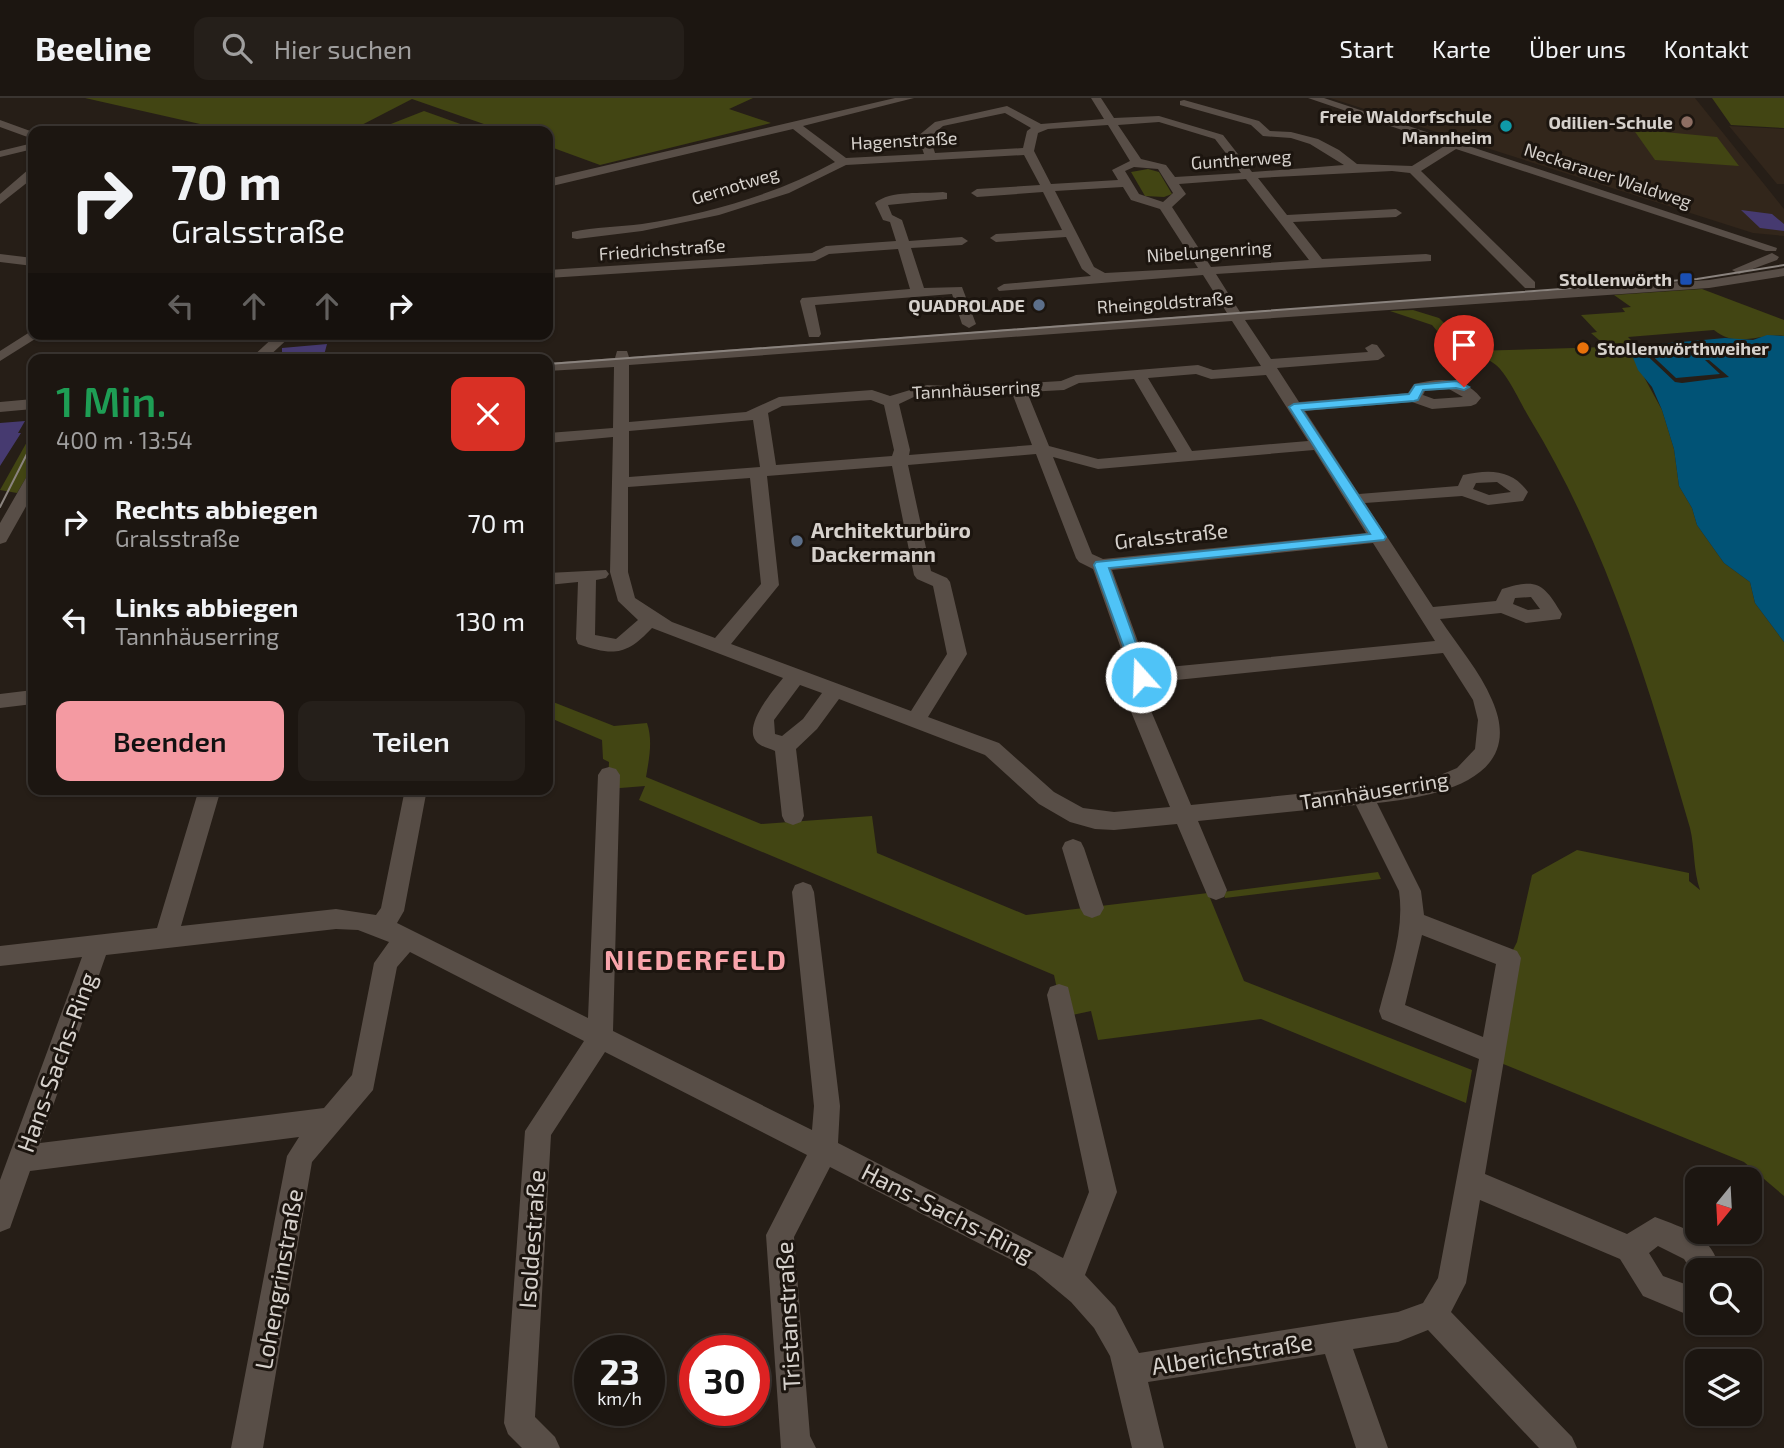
<!DOCTYPE html>
<html lang="de">
<meta charset="utf-8">
<style>
body{margin:0;font-family:"Exo 2",sans-serif;background:#251f1a;color:#f1f3f6;height:100vh;display:flex;flex-direction:column;font-size:26px;white-space:nowrap}
*{box-sizing:border-box;margin:0}
p{font-size:23px;color:#a09f9f}
.icon{flex:none;width:38px;height:38px;fill:none;stroke:currentColor;stroke-width:2;stroke-linecap:round;stroke-linejoin:round}
.map{position:relative;flex:1;overflow:hidden}
.panel{position:absolute;left:28px;top:256px;width:525px;height:441px;display:flex;flex-direction:column;background:#1c1611;border-radius:14px;box-shadow:0 2px 5px #0004,0 0 0 2px #3a3531}
.panel>*{flex:none}
.hud{position:absolute;left:28px;top:28px;width:525px;height:214px;border-radius:14px;box-shadow:0 2px 5px #0004,0 0 0 2px #3a3531;background:#1c1611;color:#f1f3f6;overflow:hidden}
.needle{width:46px;rotate:198deg}
.fabs{position:absolute;left:1685px;top:1069px;display:grid;gap:14px}
.fabs a{display:grid;place-items:center;width:77px;height:77px;border-radius:14px;background:#1c1611;box-shadow:0 2px 5px #0004,0 0 0 2px #3a3531;font-size:35px}
.speed{position:absolute;left:574px;top:1237px;display:flex;gap:14px;font-size:35px;font-weight:700;text-align:center}
.speed>*{display:grid;place-content:center;width:91px;height:91px;border-radius:50%;background:#1c1611;box-shadow:0 2px 5px #0004,0 0 0 2px #3a3531;line-height:1}
.speed small{font-size:18px;font-weight:400}
.speed .limit{border:10px solid #d22;background:#fff;color:#111}
.pin{position:absolute;display:grid;place-items:center;width:60px;height:60px;color:#fff;margin:-72px -30px;border-radius:50% 50% 50% 0;rotate:-45deg;box-shadow:0 0 7px #0007}
.pin .icon{rotate:45deg}
.me{position:absolute;width:77px;margin:-38px;rotate:340deg;stroke-linejoin:round;filter:drop-shadow(0 0 5px #0008)}
.turn{display:flex;align-items:center;gap:24px;height:147px;padding:0 28px;font-size:32px}
.turn .icon{width:91px;height:91px;stroke-width:2.5}
.turn b{display:block;font-size:49px;line-height:60px}
.lanes{display:flex;align-items:center;height:66px;padding:0 28px;background:#0003;justify-content:center;gap:35px;direction:ltr}
.lanes .off{opacity:.35}
.round{display:grid;place-items:center;flex:none;width:74px;height:74px;border-radius:14px;background:#251f1a}
.summary{display:flex;align-items:center;justify-content:space-between;height:119px;padding:0 28px}
h1{font-size:42px;font-weight:600;line-height:52px;color:#1e9e55}
.cta{display:flex;gap:14px;margin-top:auto;padding:14px 28px}
.cta a{flex:1;height:80px;border-radius:14px;background:#f49aa2;color:#111;font-size:28px;font-weight:600;line-height:80px;text-align:center}
.cta a+a{background:#251f1a;color:#f1f3f6}
ul{padding:0;list-style:none}
li{display:flex;align-items:center;gap:21px;height:98px;padding:0 28px}
li div{flex:1}
li b{display:block;font-size:26px}
li em{font-style:normal}
header{display:flex;align-items:center;gap:42px;box-sizing:border-box;height:98px;padding:0 35px;background:#1c1611;border-bottom:2px solid #3a3531}
header strong{font-size:33px}
nav{display:flex;gap:38px;margin-inline-start:auto;font-size:24px}
.search{width:490px;height:63px;background:#251f1a;display:flex;align-items:center;gap:18px;box-sizing:border-box;padding:0 24px;border-radius:14px;color:#a09f9f;font-size:26px}
.map>svg:first-child{display:block}
</style>
<header>
<strong>Beeline</strong>
<div class="search"><svg class="icon" aria-label="search" viewBox="0 0 24 24"><circle cx="10" cy="10" r="6"/><path d="M15 15l6 6"/></svg>Hier suchen</div>
<nav><a>Start</a><a>Karte</a><a>Über uns</a><a>Kontakt</a></nav>
</header>
<div class="map">
<svg width="1784" height="1350" viewBox="0 0 1784 1350">
<rect width="100%" height="100%" fill="#261e17"/>
<path fill="#32261b" d="M1330 0H1695L1784 111V138L1753 135Z
M1729 28 1784 31V86H1777Z"/>
<path fill="#424513" d="M85 0H753L729 11 771 25 600 67 548 48V33H504L412 1 350 33H231Z
M1712 0H1784V30L1731 27Z
M424 13 480 33H373Z
M1633 31 1717 39 1739 68 1655 62Z
M1148 71 1159 74 1172 96 1164 99 1145 98 1131 74Z
M1702 191 1784 222V238C1759 235 1737 251 1714 232L1628 239 1637 248 1632 250V257L1662 312 1674 351 1679 388 1692 410 1697 427 1724 465 1750 484 1755 505 1784 544V1098L1744 1064 1491 961 1509 860 1517 844 1532 777 1577 752 1689 775V783L1700 792C1693 772 1695 751 1690 730 1649 589 1607 447 1530 321 1521 306 1508 277 1496 267 1490 262 1481 258 1473 253L1607 249 1591 235 1597 234 1581 217 1625 214 1622 210 1631 209 1614 197Z
M1413 212 1439 220 1461 242H1445L1432 227 1390 213Z
M33 341V368L17 395 0 392 28 342Z
M548 602 614 628 647 625C653 643 649 661 646 679L761 726 872 718 877 755 1026 817 1208 795 1244 883 1472 972 1466 1005 1261 921 1098 942 1091 913 1063 919 1054 877 639 702 645 688 608 691 609 664 603 661 602 642 548 619Z
M1378 774 1381 781 1225 800 1223 794Z"/>
<path fill="#015376" d="M1767 237 1784 238V544L1755 505 1750 484 1724 465 1697 427 1692 410 1679 388 1674 351 1662 312 1652 289 1638 272 1630 252 1637 248 1725 240 1753 242Z"/>
<path fill="#261e17" d="M1642 248 1676 280 1720 276 1705 262H1709L1729 279 1682 285 1675 284 1638 249Z"/>
<path fill="#463a70" d="M1741 112 1772 116 1784 126V133L1760 130Z
M327 246 323 261H282V250Z
M25 323 18 335H21L0 368V325Z"/>
<g fill="none" stroke-linecap="round" stroke-linejoin="round">
<path fill="#584e47" fill-rule="evenodd" d="M895 0H914L803 28 846 60 924 56 918 38 935 24 1007 8 1041 26 1104 21 1091 0H1101L1114 20 1159 18 1223 37 1252 74 1344 67 1310 46 1291 40 1263 38 1251 27 1180 7V3L1184 2 1259 23 1270 33 1291 34 1318 41 1339 52 1357 66 1412 68 1446 47 1308 0H1324L1777 150 1776 153H1766L1456 51 1421 73 1535 184V190H1525L1410 75 1392 73 1258 80 1287 117 1396 111 1402 115 1396 119 1293 124 1322 161 1426 156 1431 157V163L1216 176 1240 214 1709 182 1784 170V178L1709 190 1245 222 1271 261 1368 254 1365 250 1372 246 1377 247 1385 258 1378 262 1277 270 1299 304 1408 295 1414 286C1438 280 1464 278 1481 300L1476 306 1471 308 1432 311 1412 304 1305 313 1359 396 1458 388 1463 377C1489 371 1512 371 1528 394L1523 403 1488 407 1462 398 1365 405 1433 509 1496 503 1502 491C1538 480 1543 485 1562 516L1560 521 1526 525 1501 515 1440 521C1457 547 1480 573 1492 602 1528 683 1432 699 1377 705L1421 793 1424 817 1517 853 1521 860 1485 1076 1627 1136 1655 1119C1683 1130 1715 1138 1719 1172H1698V1183L1684 1161 1658 1148 1649 1155 1663 1178 1693 1189 1698 1188V1217L1693 1219 1643 1198 1620 1161 1480 1102 1466 1185 1451 1214 1572 1339 1577 1350H1539L1428 1232 1398 1244 1353 1251 1388 1350H1356L1325 1256 1148 1284 1164 1350H1132L1110 1258 1094 1230 1071 1204 1035 1174 830 1069 794 1139 810 1338 816 1350H781L766 1137 807 1057 605 954 551 1037 535 1319 555 1339 560 1350H522L508 1336 504 1325 525 1033 584 943 410 854 397 869 373 992 312 1064 263 1350H231L287 1058 299 1039 30 1073 10 1130 0 1134V1082L82 859 0 868V848L157 830 199 691H221L181 828 336 811 376 817 381 810 405 691H427L404 813 397 825 588 920 598 677 602 671 609 669 616 671 620 677 613 933 812 1032 814 1008 792 794 795 787 803 784 811 787 814 794 840 1008 838 1045 1063 1160 1089 1094 1047 897 1050 889 1059 886 1068 889 1117 1094 1085 1177 1115 1209 1139 1255 1398 1214 1423 1205 1438 1180 1479 961 1382 921 1379 913C1389 874 1405 834 1399 793L1356 707 1198 723 1227 792 1224 799 1216 802 1208 799 1177 726 1114 732 1095 731 1070 724 1039 706 985 657 839 601 817 631 796 651 804 718 801 724 793 727 785 724 782 718 775 653C771 651 763 649 759 646 739 631 773 593 783 580L652 530C626 558 613 558 578 546L576 541 578 484 548 487V475L606 472 609 476 606 480 596 482 595 537 616 541 638 522 618 503 610 474 613 339 548 345V335L613 330 614 269 548 273V265L615 260 617 253H627L629 259 1227 215 1203 177 999 193 997 190 1004 186 1091 178 1082 171 1066 139 996 144 990 140 996 136 1062 132 1043 94 977 99 971 95 977 91 1040 87 1024 57 846 67 789 95 719 117 642 133 577 141 572 140V134C595 129 619 129 642 126 709 115 775 97 835 64L793 31 548 89V81ZM1005 15 1031 30 1027 33 1023 50 935 55 930 39 943 28ZM1159 24 1215 41 1241 75 1175 79 1166 67 1141 61 1118 27ZM1108 27 1130 63 1112 72 1118 82 1051 86 1034 53 1038 35 1048 31ZM1134 69 1158 71 1173 95 1163 104 1139 96 1125 73ZM1246 81 1309 162 1211 169 1172 109 1186 96 1179 86ZM1123 89 1131 102 1160 111 1198 170 1105 175 1094 169 1055 93ZM1232 223 1261 268 1213 272 1198 267 1076 277 1061 283 966 289 927 287 890 298 872 292 779 299 746 314 629 324V267ZM1196 276 1211 281 1266 277 1308 343 1192 353 1148 280ZM1134 281 1177 354 1098 361 1049 348 1027 294 1064 292 1079 285ZM1449 291 1463 299 1434 301 1423 297 1425 293ZM937 295 966 299 1012 295 1032 347 909 357 910 352 899 306 918 297ZM871 302 884 307 894 352 892 358 776 367 768 315 782 308ZM753 322 760 369 629 379V333ZM1314 352 1366 435 1103 461 1092 456 1053 359 1098 371ZM1036 356 1076 460 1079 464 1093 471 1131 579 1123 594 1170 709 1114 714 1083 710 1054 694 999 645 928 619 967 556 950 484 947 480 931 473 908 367ZM892 368 914 477 917 481 933 488 947 556 911 613 731 546 779 487 767 378ZM750 380 761 486 715 540 672 524 635 500 628 474V389ZM1497 384 1511 394 1489 397 1473 391 1476 385ZM1373 445 1435 543 1148 571 1112 472ZM1531 499 1540 511 1528 512 1513 506 1515 500ZM1443 555 1473 602 1478 622 1475 651 1457 670 1438 678 1404 685 1191 707 1143 594 1147 585ZM800 587 822 595 803 621 782 638 775 636 774 622ZM336 831 358 832 389 844 374 865 352 977 324 1010 40 1045 106 857ZM1422 837 1496 866 1483 939 1405 907Z
M0 22 33 34V41L0 29Z
M33 45V51L0 59V53Z
M29 71H33V80L0 106V96Z
M943 94 947 95V101L888 107 892 117 902 122 909 143 962 139 968 143 962 147 911 150 924 190 962 189 976 226 969 230 962 226 952 196 815 207 821 236 819 239H809L800 203 802 200 910 191 898 151 829 156 815 163 548 180V172L812 155 826 148 896 143 890 124 883 122 875 105C890 92 923 96 943 94Z
M1772 155 1779 159 1777 162 1739 176 1732 172Z
M0 156 33 160V168L0 164Z
M33 232V236H43L0 263V253Z
M277 236H293L266 261H250Z
M33 301V311L0 314V304Z
M33 377V396L6 444 0 446V425L27 378Z
M33 592V606L0 610V596Z
M1073 741 1081 744 1084 750 1104 810 1100 817 1092 820 1084 817 1080 810 1062 750 1065 744Z"/>
<path stroke="#8a837e" stroke-width="2" d="M548 266 1697 181 1784 167
M0 409 33 344"/>
</g>
<path fill="#4fc3f7" stroke="#337fa1" stroke-width="2" d="M1457 283 1469 289 1464 292 1456 290 1423 292 1418 302 1414 303 1302 312 1386 439 1384 442 1109 470 1148 579 1146 583H1136L1094 467 1096 464 1370 436 1289 309 1294 306 1409 296 1415 287Z"/>
<circle fill="#8d6e63" stroke="#1c150f" stroke-width="2.5" cx="1687" cy="24" r="7"/>
<circle fill="#0f9aa8" stroke="#1c150f" stroke-width="2.5" cx="1506" cy="28" r="7"/>
<rect fill="#1a4fb4" stroke="#1c150f" stroke-width="2.5" x="1679" y="174" width="14" height="14" rx="3.5"/>
<g fill="#5c6f8a" stroke="#1c150f" stroke-width="2.5">
<circle cx="1039" cy="207" r="7"/>
<circle cx="797" cy="443" r="7"/>
</g>
<circle fill="#e8710a" stroke="#1c150f" stroke-width="2.5" cx="1583" cy="250" r="7"/>
<g text-anchor="middle" dominant-baseline="central" stroke-width="6" stroke-linejoin="round" paint-order="stroke">
<g font-size="18" font-weight="bold" fill="#d6d1cc" stroke="#1c150f" text-anchor="end">
<text x="1492" y="18">Freie Waldorfschule<tspan x="1492" dy="21">Mannheim</tspan></text>
<text x="1673" y="24">Odilien-Schule</text>
<text x="1672" y="181">Stollenwörth</text>
<text x="1025" y="207">QUADROLADE</text>
<text x="1597" y="250" text-anchor="start">Stollenwörthweiher</text>
</g>
<g font-size="18" fill="#d6d1cc" stroke="#1c150f">
<text transform="translate(904 42) rotate(-3)">Hagenstraße</text>
<text transform="translate(1241 61) rotate(-4)">Guntherweg</text>
<text transform="translate(1608 77) rotate(18)">Neckarauer Waldweg</text>
<text transform="translate(735 87) rotate(-17)">Gernotweg</text>
<text transform="translate(662 151) rotate(-4)">Friedrichstraße</text>
<text transform="translate(1209 153) rotate(-4)">Nibelungenring</text>
<text transform="translate(1165 204) rotate(-4)">Rheingoldstraße</text>
<text transform="translate(976 291) rotate(-3)">Tannhäuserring</text>
</g>
<g font-size="21" font-weight="bold" fill="#d6d1cc" stroke="#1c150f" text-anchor="start">
<text x="811" y="431">Architekturbüro<tspan x="811" dy="24">Dackermann</tspan></text>
</g>
<g font-size="21" fill="#d6d1cc" stroke="#1c150f">
<text transform="translate(1171 437) rotate(-6)">Gralsstraße</text>
<text transform="translate(1374 692) rotate(-9)">Tannhäuserring</text>
</g>
<g font-size="24" fill="#d6d1cc" stroke="#1c150f">
<text transform="translate(56 964) rotate(-70)">Hans-Sachs-Ring</text>
<text transform="translate(948 1114) rotate(27)">Hans-Sachs-Ring</text>
<text transform="translate(531 1141) rotate(-86)">Isoldestraße</text>
<text transform="translate(278 1181) rotate(-80)">Lohengrinstraße</text>
<text transform="translate(787 1218) rotate(-93)">Tristanstraße</text>
<text transform="translate(1232 1255) rotate(-9)">Alberichstraße</text>
</g>
<g font-size="28" font-weight="bold" letter-spacing="2" fill="#f8a4ab" stroke="#1c150f">
<text x="696" y="861">NIEDERFELD</text>
</g>
</g>
</svg>
<div class="fabs">
<a><svg class="needle" viewBox="-14 -14 28 28"><path d="M0-13l5 13h-10z" fill="#e53935"/><path d="M0 13l5-13h-10z" fill="#a09f9f"/></svg></a>
<a><svg class="icon" aria-label="search" viewBox="0 0 24 24"><circle cx="10" cy="10" r="6"/><path d="M15 15l6 6"/></svg></a>
<a><svg class="icon" aria-label="layers" viewBox="0 0 24 24"><path d="M12 4l9 5-9 5-9-5zM3 14l9 5 9-5"/></svg></a>
</div>
<div class="speed"><div>23<small>km/h</small></div><div class="limit">30</div></div>
<div class="pin" style="left:1464px;top:289px;background:#d93025"><svg class="icon" aria-label="arrive" viewBox="0 0 24 24"><path d="M6 21V4h12l-3 4 3 4H6"/></svg></div>
<svg class="me" style="left:1141px;top:579px" viewBox="-20 -20 40 40"><circle r="17" fill="#4fc3f7" stroke="#fff" stroke-width="3"/><path d="M0-11L8 9 0 5-8 9z" fill="#fff"/></svg>
<div class="hud">
<div class="turn"><svg class="icon" aria-label="right" viewBox="0 0 24 24"><path d="M7 20v-9h11M14 6l5 5-5 5"/></svg><div><b>70 m</b>Gralsstraße</div></div>
<div class="lanes"><svg class="icon off" aria-label="left" viewBox="0 0 24 24"><path d="M17 20v-9H6M10 6l-5 5 5 5"/></svg><svg class="icon off" aria-label="ahead" viewBox="0 0 24 24"><path d="M12 20V5M6 11l6-6 6 6"/></svg><svg class="icon off" aria-label="ahead" viewBox="0 0 24 24"><path d="M12 20V5M6 11l6-6 6 6"/></svg><svg class="icon" aria-label="right" viewBox="0 0 24 24"><path d="M7 20v-9h11M14 6l5 5-5 5"/></svg></div>
</div>
<section class="panel">
<div class="summary"><div><h1>1 Min.</h1><p>400 m · 13:54</p></div><a class="round" style="background:#d93025;color:#fff"><svg class="icon" aria-label="close" viewBox="0 0 24 24"><path d="M6 6l12 12M18 6L6 18"/></svg></a></div>
<ul>
<li><svg class="icon" aria-label="right" viewBox="0 0 24 24"><path d="M7 20v-9h11M14 6l5 5-5 5"/></svg><div><b>Rechts abbiegen</b><p>Gralsstraße</p></div><em>70 m</em></li>
<li><svg class="icon" aria-label="left" viewBox="0 0 24 24"><path d="M17 20v-9H6M10 6l-5 5 5 5"/></svg><div><b>Links abbiegen</b><p>Tannhäuserring</p></div><em>130 m</em></li>
</ul>
<div class="cta"><a>Beenden</a><a>Teilen</a></div>
</section>
</div>
